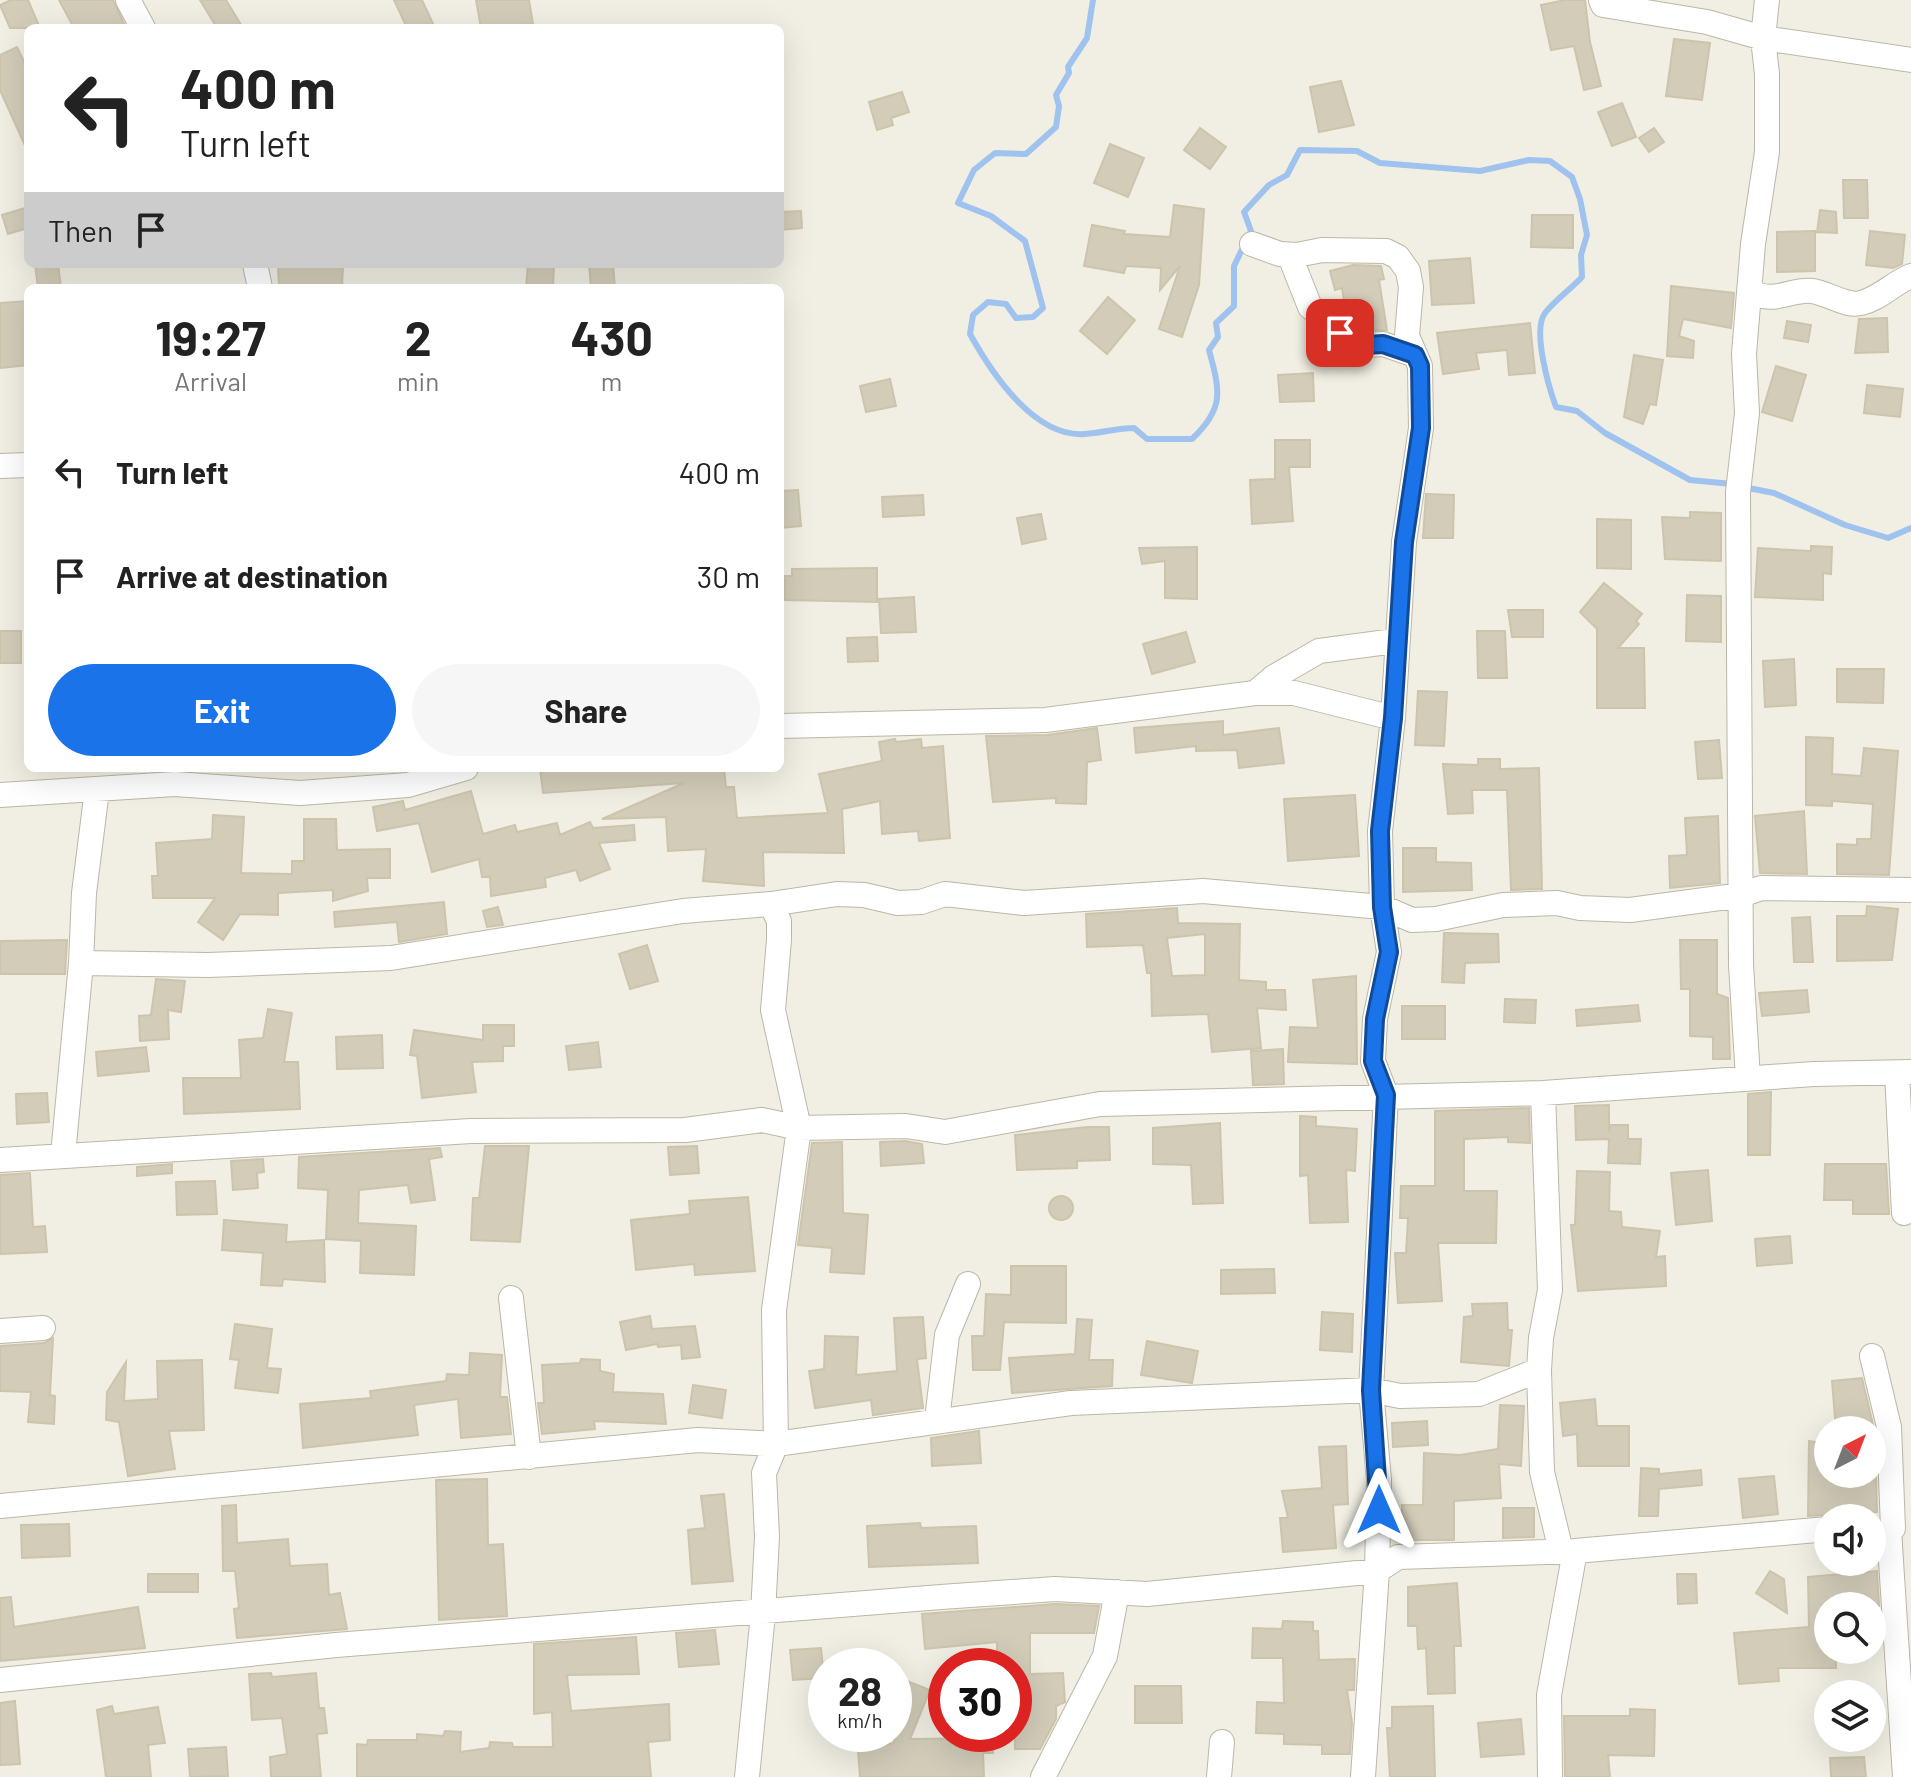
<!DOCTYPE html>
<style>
body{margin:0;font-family:Barlow,sans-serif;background:#f6f6f6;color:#222;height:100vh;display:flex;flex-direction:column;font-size:30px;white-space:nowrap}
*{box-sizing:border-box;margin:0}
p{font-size:26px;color:#767676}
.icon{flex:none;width:44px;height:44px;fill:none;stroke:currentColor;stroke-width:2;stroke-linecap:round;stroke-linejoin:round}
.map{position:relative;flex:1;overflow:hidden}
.details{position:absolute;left:24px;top:284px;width:760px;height:488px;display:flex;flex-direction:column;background:#fff;border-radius:12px;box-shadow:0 8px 32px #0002}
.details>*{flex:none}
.top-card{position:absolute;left:24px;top:24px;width:760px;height:244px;border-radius:12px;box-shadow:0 8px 32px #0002;background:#fff;color:#222;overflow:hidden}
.needle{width:52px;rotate:42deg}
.controls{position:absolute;left:1814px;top:1416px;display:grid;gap:16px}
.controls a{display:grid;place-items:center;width:72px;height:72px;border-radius:50%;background:#fff;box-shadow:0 8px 32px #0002;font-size:40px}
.speed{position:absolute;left:808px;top:1648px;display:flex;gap:16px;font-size:40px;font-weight:700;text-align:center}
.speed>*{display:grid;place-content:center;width:104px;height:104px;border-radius:50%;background:#fff;box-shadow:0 8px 32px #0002;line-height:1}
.speed small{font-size:20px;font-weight:400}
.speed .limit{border:12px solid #d22;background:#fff;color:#111}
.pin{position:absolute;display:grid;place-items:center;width:68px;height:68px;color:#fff;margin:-34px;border-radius:16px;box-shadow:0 4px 12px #0006}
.me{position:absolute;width:88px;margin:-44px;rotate:0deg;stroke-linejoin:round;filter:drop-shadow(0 0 6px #0008)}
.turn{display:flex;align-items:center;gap:28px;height:168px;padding:0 24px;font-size:36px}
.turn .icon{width:104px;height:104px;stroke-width:2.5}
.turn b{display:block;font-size:56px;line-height:68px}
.then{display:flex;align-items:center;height:76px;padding:0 24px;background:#0003;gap:16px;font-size:30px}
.eta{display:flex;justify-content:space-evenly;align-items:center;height:136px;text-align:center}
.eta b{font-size:48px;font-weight:700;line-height:56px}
.button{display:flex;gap:16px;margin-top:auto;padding:16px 24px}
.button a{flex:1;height:92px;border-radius:48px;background:#1a73e8;color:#fff;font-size:32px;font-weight:700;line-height:92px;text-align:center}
.button a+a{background:#f6f6f6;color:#222}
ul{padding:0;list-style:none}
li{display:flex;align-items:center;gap:24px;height:104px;padding:0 24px}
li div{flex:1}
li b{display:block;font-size:30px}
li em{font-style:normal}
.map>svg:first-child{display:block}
</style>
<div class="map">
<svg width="1911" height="1777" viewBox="0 0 1911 1777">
<rect width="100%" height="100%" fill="#f1efe3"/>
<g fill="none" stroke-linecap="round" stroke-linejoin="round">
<path stroke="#9fc3ee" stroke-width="6" d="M1093 0 1087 38 1068 67 1069 73 1056 95 1059 106 1056 127 1026 154 995 153 974 170 958 203 991 216 1025 241 1043 308 1033 317 1016 318 1006 304 988 302 973 315 970 334C991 372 1034 438 1085 434 1102 433 1117 428 1134 428L1147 439H1192C1225 408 1220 391 1209 350L1218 337 1216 323 1234 306V266L1251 231 1244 212 1269 185 1287 175 1300 150 1357 151 1380 163 1480 171 1529 160 1550 161 1572 177 1580 199 1587 235 1581 255 1582 277C1571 289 1555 300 1545 313 1532 330 1549 388 1556 407L1577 411 1605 433 1690 480 1732 484
M1743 487 1774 493 1845 525 1888 538 1911 528"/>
</g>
<path fill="#d2ccb9" stroke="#cdc4ac" stroke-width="2" fill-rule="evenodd" d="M11 0H28L40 28H10L0 5Z
M59 0H113L126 28H74Z
M200 0H226L243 28H217Z
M394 0H422L435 28H407Z
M476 0H529L533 24 481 28Z
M1565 0H1585L1590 42 1601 86 1584 90 1574 46 1551 50 1541 5Z
M1674 39 1710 43 1702 100 1666 96Z
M17 47 28 70 27 150 0 90V55Z
M1341 81 1354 125 1319 132 1310 87Z
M902 92 909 112 891 118 893 125 877 130 869 102Z
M1622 103 1636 137 1612 146 1598 112Z
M1200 128 1226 147 1210 169 1184 150Z
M1654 128 1664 142 1649 152 1639 138Z
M1110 144 1144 158 1128 197 1094 183Z
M1843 180H1867L1868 218H1844Z
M1174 205 1204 209 1199 285 1182 337 1159 329 1180 266 1160 290 1161 268 1126 266 1124 273 1084 266 1092 225 1125 231 1124 234 1170 237Z
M28 207V228L8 234 2 215Z
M1820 210 1836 212 1837 233 1817 232Z
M801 211 802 228 780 230V212Z
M1532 215H1573V248L1531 247Z
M1815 231V271L1777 272V232Z
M1870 231 1905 235 1902 264 1893 268 1866 265Z
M1470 258 1474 303 1432 305 1429 261Z
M35 264H58L61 288H38Z
M278 264H343L342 288H279Z
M528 264H554L553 288H526Z
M589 264H613L615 288H591Z
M1353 265 1381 266 1384 279 1379 280 1387 330 1356 331 1347 320 1342 288 1335 290 1330 271Z
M1671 286 1734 293 1731 328 1683 319 1679 336 1694 341 1693 358 1667 356Z
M1108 297 1135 320 1107 354 1080 331Z
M28 301V365L0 368V303Z
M1887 318 1888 352 1855 353 1859 319Z
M1787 321 1811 325 1808 342 1784 338Z
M1530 323 1535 373 1509 375 1507 350 1476 353 1479 369 1443 374 1437 333Z
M1634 355 1663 360 1656 405 1650 404 1643 424 1624 417Z
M1776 366 1806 375 1792 421 1762 412Z
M1313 373 1314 401 1280 402 1278 375Z
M890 379 896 406 866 412 860 386Z
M1867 385 1903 389 1900 417 1864 413Z
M1275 440H1310V467H1289L1293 521 1252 524 1250 480 1275 479Z
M798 490 801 526 780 528V491Z
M1426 494 1454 495 1453 538H1423Z
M923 495 924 515 883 517 882 497Z
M1690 512 1721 513V561L1665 559 1662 517 1690 518Z
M1041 514 1046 539 1022 544 1017 518Z
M1597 519 1631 520V569L1597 568Z
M1811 546 1832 547 1831 574 1823 573V600L1755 597 1758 548 1811 551Z
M1197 547V599L1165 598V561L1142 564 1139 548Z
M877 568V602L785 600V576H792V569Z
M1604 583 1642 614 1636 621 1639 624 1618 648H1644L1645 708H1597V629L1580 612Z
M1687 595 1721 596V642L1686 641Z
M914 597 916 632 881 633 879 599Z
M1508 610H1543V637H1512Z
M0 631H21V663H0Z
M1477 631H1505L1507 678H1478Z
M1186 632 1195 662 1152 674 1143 644Z
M877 637 878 661 848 662 847 638Z
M1794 659 1796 705 1765 707 1763 661Z
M1837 669H1884L1883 703 1837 702Z
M1418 691 1447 692 1444 746 1415 745Z
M1223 721V735L1279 728 1284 763 1239 768 1237 750 1196 751V746L1136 753 1134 728Z
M1097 728 1101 760 1087 762 1086 804 1056 803V798L993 802 986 736 1047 735Z
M1806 737 1833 738 1832 774 1861 776 1864 748 1898 751 1889 875 1837 874V844L1857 845V839H1871L1873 804 1832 801V806L1806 805Z
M895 739 896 742 921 739 922 748 943 746 950 838 919 841 918 831 882 834 880 801 842 809 844 853 763 852 764 886 703 881 706 849 668 851 666 817 602 819 684 783 543 793 540 768H724L726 787H734L737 818 828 813 819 774 882 761 879 742Z
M1719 740 1722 778 1698 779 1695 742Z
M1478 759H1500V769L1539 768 1542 889 1511 890 1507 790H1472L1473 813 1448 814 1443 764 1478 765Z
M471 791 483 834 515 825 517 832 557 823 560 835 590 822 593 828 634 825 635 840 599 843 610 869 580 881 576 870 545 878 546 887 491 896 490 877H482L479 859 432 872 419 823 377 831 373 807 403 801 405 810Z
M1355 795 1359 856 1288 861 1284 799Z
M1804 811 1807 874 1760 873 1755 816Z
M213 815 244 817 241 873 292 874V861H304V819H336L337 850 390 849V878H367L368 891 333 901V890L278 893V915L240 914 223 940 198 922 215 898H153L152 876H158L156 843 212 839Z
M1718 816 1720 883 1670 888 1669 856 1687 855 1685 818Z
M1403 848H1436V862L1471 863 1472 890 1403 892Z
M444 902 447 934 399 942 397 922 335 927 334 912Z
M1867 906 1898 909 1892 960 1837 961V916H1866Z
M498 907 503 925 487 927 483 911Z
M1177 908 1178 923 1240 924 1239 980 1266 982V990H1285L1286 1010 1257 1008 1261 1048 1212 1052 1208 1014 1152 1016 1151 973H1147L1143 945 1087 947 1086 914ZM1205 934V975L1172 976 1167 938Z
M1810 917 1813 962H1794L1792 918Z
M1444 933 1498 934 1499 962 1465 963 1464 983 1442 982Z
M67 940 65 974H0V941Z
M1680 940H1717V994L1728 998 1730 1059H1713V1037L1690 1036V989H1681Z
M647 945 658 981 630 989 619 954Z
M1356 976 1357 1064 1288 1062 1290 1027 1318 1028 1313 980Z
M156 979 185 981 181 1012 168 1010 169 1039 140 1041 139 1016 151 1015Z
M1807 990 1809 1012 1762 1016 1759 993Z
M1505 999 1536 1000 1535 1023 1504 1022Z
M1638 1005 1640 1021 1577 1026 1576 1010Z
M1402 1006H1445V1039H1402Z
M268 1009 292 1013 284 1062H298L300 1109 184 1114 183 1078H241L239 1040 263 1038Z
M483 1025H514V1046H503V1061L472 1062 476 1092 422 1098 417 1056 410 1055 414 1030 483 1040Z
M382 1035 383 1068 337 1069 336 1037Z
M598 1042 601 1067 569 1070 566 1046Z
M146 1047 149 1071 98 1076 96 1052Z
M1283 1049 1284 1084 1253 1085 1251 1051Z
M1771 1092 1770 1155H1748V1094Z
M47 1093 49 1122 17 1124 16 1094Z
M1609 1105V1132L1610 1125H1628V1139H1641L1640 1164 1608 1163 1609 1139 1576 1140 1575 1106Z
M1529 1108 1530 1143 1508 1142V1137L1464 1139V1191H1497L1496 1243H1438L1442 1301 1398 1303 1395 1253H1406L1408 1218H1400L1401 1186H1435V1111Z
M1300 1116 1316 1117V1126L1357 1129 1355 1171 1346 1170 1348 1222 1310 1223 1308 1175 1300 1176Z
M1220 1123 1223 1203 1193 1204 1191 1165 1153 1164V1128Z
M1087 1127H1109L1110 1160 1077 1161V1168L1017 1170 1015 1135Z
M905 1141 922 1144 924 1163 881 1166 880 1142Z
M842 1142 843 1213 868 1215 864 1274 830 1272 832 1248 798 1245 812 1143Z
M485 1146H529L520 1242 471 1240 473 1198H479Z
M697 1146 699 1173 670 1175 668 1147Z
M440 1148 442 1157 429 1159 435 1200 411 1203 408 1185 359 1190 358 1223 416 1226 414 1275 360 1273 361 1241 326 1239 328 1190 298 1188 299 1157Z
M263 1159 264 1172 257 1173 258 1188 233 1190 231 1161Z
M172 1164V1173L137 1176V1167Z
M1825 1164H1886L1889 1214H1853V1200H1824Z
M1708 1170 1712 1221 1676 1225 1671 1173Z
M1577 1171 1610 1172 1609 1211 1621 1212 1622 1227 1660 1231 1656 1257 1665 1256 1666 1286 1578 1291 1571 1225H1575Z
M30 1173 33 1227 45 1226 47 1252 0 1254V1175Z
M215 1181 217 1214 177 1215 176 1182Z
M1049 1208a12 12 0 1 1 24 0a12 12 0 1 1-24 0Z
M748 1197 755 1271 695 1275 694 1264 636 1270 631 1220 690 1214 689 1201Z
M224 1220 287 1225 286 1242 324 1240 325 1282 283 1279 282 1286 261 1285 263 1253 222 1250Z
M1790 1236 1792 1263 1757 1266 1755 1239Z
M1011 1266H1066V1323L1004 1322 1000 1370H973L972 1336H984L986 1294 1011 1295Z
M1274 1269 1275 1293 1221 1294V1270Z
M1507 1303 1508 1330H1512L1509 1366 1461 1362 1464 1317 1473 1316 1472 1304Z
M1322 1312 1353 1314 1352 1352 1320 1350Z
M650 1316 652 1329 695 1326 700 1357 682 1359 681 1345 658 1347 657 1344 626 1350 620 1322Z
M923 1317 926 1358 917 1359 923 1408 873 1415 871 1400 815 1408 809 1371 824 1369 825 1336 858 1337 856 1375 897 1371 894 1318Z
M1077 1319 1092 1320 1089 1360H1113L1112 1386 1012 1393 1009 1358 1075 1354Z
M235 1324 272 1329 267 1368 281 1369 278 1393 235 1388 239 1360 230 1359Z
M53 1338 50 1395 55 1396 54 1424 28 1422 31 1392 0 1391V1346L44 1343Z
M1147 1341 1198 1351 1192 1383 1141 1375Z
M470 1353 502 1355 500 1397H507L511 1434 461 1438 458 1399 414 1405 418 1435 303 1448 300 1404 371 1398 370 1391 446 1381 447 1374 469 1375Z
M581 1359 600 1360V1371L614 1374 613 1392 663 1394 666 1424 594 1421 595 1429 542 1434 538 1403H544L542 1365 580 1363Z
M202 1360 204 1430 169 1431 175 1469 128 1476 119 1422 106 1420 107 1392 126 1362 124 1401 158 1399 157 1361Z
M1862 1378 1874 1429 1836 1430 1832 1381Z
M693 1385 726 1390 722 1418 689 1413Z
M1595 1399 1597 1426H1629V1466H1578L1577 1434 1563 1436 1560 1403Z
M1500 1405 1524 1406 1521 1466 1499 1464 1501 1498 1454 1501V1540H1402V1505H1423L1424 1453 1460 1455 1498 1449Z
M1427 1421 1428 1445 1393 1447 1392 1423Z
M979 1431 981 1463 932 1466 931 1438Z
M1809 1441 1828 1444V1474H1876L1877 1512 1808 1516Z
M1346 1446 1348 1504 1333 1505 1336 1548 1283 1552 1280 1518H1288L1282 1491 1322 1488 1319 1447Z
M1641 1468 1659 1469V1474L1701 1470 1702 1485 1659 1489 1658 1516H1639Z
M1774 1476 1778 1514 1743 1518 1739 1479Z
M487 1479 488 1545 503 1544 507 1616 439 1620 436 1480Z
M724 1494 733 1581 692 1584 688 1530 705 1528 701 1496Z
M236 1505 237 1543 288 1539 290 1566 327 1564 329 1595 340 1593 347 1629 237 1638 234 1609 239 1608 235 1571H223L222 1506Z
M1503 1508H1534V1537L1503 1538Z
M920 1523 921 1528 976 1526 978 1563 869 1567 867 1526Z
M69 1524 70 1556 22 1558 21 1525Z
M1770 1571 1784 1579 1787 1613 1756 1593Z
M1877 1571 1879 1606H1828V1650H1836V1668H1778L1779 1681 1739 1684 1734 1633 1809 1627 1808 1577Z
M148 1574H198V1592H148Z
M1677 1574H1696L1697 1603 1678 1604Z
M1457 1583 1461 1646H1454L1455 1693 1428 1694 1426 1648 1418 1649 1417 1626H1408V1587Z
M11 1597 14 1627 138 1607 145 1648 0 1661V1598Z
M1055 1604 1099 1606 1094 1633H1030V1674L1063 1673 1065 1702 1056 1706V1719L1040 1749H1015L1014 1666H997V1642L925 1649 922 1614Z
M1283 1621 1313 1622V1631H1318L1319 1660 1355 1659 1354 1690H1347L1352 1723 1350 1754H1322V1745L1284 1744V1734L1256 1733 1257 1702 1284 1703 1283 1658H1252L1253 1628 1282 1629Z
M715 1630 719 1664 679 1667 676 1633Z
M636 1637 639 1674 567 1675 571 1711 669 1704 670 1740 648 1742 651 1777H357V1744L367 1745 368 1740H417V1734L443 1736 445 1731 461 1732 460 1752 489 1748 490 1742 512 1743 513 1747H553L552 1712 534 1714V1644Z
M821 1648 824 1678 793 1680 790 1650Z
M271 1673 272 1677 316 1673 319 1708H324L327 1733 317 1734 321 1777H271L270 1757 287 1754 282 1718 252 1720 249 1674Z
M894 1676 930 1690 910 1739 992 1738 993 1753H983L984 1777H860L858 1750 894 1743Z
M1135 1686H1181L1182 1723H1135Z
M15 1701 20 1764 0 1765V1703Z
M112 1706 114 1714 158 1707 165 1743 148 1745 151 1777H106L97 1710Z
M1433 1706 1435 1777H1390L1387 1728H1392V1707Z
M1630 1709 1655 1710 1654 1756 1608 1755 1610 1777H1565L1564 1716H1630Z
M1521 1719 1524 1754 1481 1757 1478 1723Z
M226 1747 228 1776 190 1777 188 1749Z
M1864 1757 1866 1777H1831L1830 1758Z"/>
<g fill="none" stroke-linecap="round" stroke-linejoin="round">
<defs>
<path id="minor" d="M128 0 143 28
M1601 0 1603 5 1707 22 1763 38 1911 60
M1252 244 1280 254 1297 255
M255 264 260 288
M1751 291C1774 305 1789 289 1812 291 1828 293 1846 307 1861 303 1881 298 1893 283 1911 276
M0 466 28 465
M1255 693 1274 677 1319 651 1395 641
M780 726 1045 720 1255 693H1294L1393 718
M0 795 175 784 300 793 408 785 466 768
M81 963 208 965 391 958 683 911 771 904 837 894 864 895 898 903 921 902 945 894 1024 903 1203 891 1382 907 1412 920 1436 919 1503 905 1557 903 1580 908 1630 910 1742 895 1761 888 1911 890
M1897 1073 1904 1213
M1748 1078 1741 965 1738 492 1747 413 1744 354 1753 244 1767 152V74L1763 38 1767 0
M63 1155 81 963 84 893 97 790
M0 1160 471 1131 685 1130 762 1120 799 1128 906 1126 945 1132 1100 1104 1543 1093 1814 1074 1911 1072
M511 1298 529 1457
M0 1331 43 1328
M1872 1356 1889 1427 1893 1528 1889 1530 1905 1777
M1539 1370 1542 1472 1561 1551
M937 1420 947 1335 968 1284
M0 1506 698 1440 776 1444 1071 1403 1371 1390 1400 1396 1479 1394 1539 1370 1541 1338 1550 1290 1543 1093
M0 1680 336 1645 941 1597 1055 1589 1147 1594 1377 1571 1398 1557 1575 1551 1828 1529
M747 1777 763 1614 767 1537 764 1473 776 1444 774 1310 799 1128 773 1010 779 940V921L771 904
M1043 1777 1105 1656 1117 1592
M1219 1777 1222 1742
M1363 1777 1377 1571 1379 1480 1371 1390 1386 1095 1373 1061 1375 1019 1389 952 1382 907 1380 831 1393 718 1404 542 1421 428 1420 366 1407 336 1411 287 1408 271 1398 257 1386 251 1322 250 1297 255 1293 264 1310 307 1325 317 1349 346 1383 344 1415 355
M1550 1777 1549 1695 1575 1551"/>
</defs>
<use href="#minor" stroke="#bcb7a6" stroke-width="26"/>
<use href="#minor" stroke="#fff" stroke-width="24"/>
</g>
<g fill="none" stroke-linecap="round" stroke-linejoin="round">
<defs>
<path id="route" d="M1340 333 1349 346 1383 344 1415 355 1420 366 1421 428 1404 542 1393 718 1380 831 1382 907 1389 952 1375 1019 1373 1061 1386 1095 1371 1390 1379 1510"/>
</defs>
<use href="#route" stroke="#114b97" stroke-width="20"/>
<use href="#route" stroke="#1a73e8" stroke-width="14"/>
</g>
</svg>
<div class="controls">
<a><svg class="needle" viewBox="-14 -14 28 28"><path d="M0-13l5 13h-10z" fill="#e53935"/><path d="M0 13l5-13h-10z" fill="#767676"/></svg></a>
<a><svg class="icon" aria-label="sound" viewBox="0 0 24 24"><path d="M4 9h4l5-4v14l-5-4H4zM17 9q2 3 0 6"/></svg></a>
<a><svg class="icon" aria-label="search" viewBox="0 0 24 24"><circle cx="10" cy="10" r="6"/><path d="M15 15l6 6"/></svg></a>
<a><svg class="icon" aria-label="layers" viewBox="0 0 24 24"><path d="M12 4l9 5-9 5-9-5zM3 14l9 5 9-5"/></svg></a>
</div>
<div class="speed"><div>28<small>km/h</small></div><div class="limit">30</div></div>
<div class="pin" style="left:1340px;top:333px;background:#d93025"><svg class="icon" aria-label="arrive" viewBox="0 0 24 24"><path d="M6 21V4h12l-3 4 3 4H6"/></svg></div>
<svg class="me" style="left:1379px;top:1510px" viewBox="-20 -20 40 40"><path d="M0-17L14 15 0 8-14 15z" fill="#1a73e8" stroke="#fff" stroke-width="4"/></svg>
<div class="top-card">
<div class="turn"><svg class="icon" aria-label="left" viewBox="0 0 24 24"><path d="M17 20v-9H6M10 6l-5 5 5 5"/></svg><div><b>400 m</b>Turn left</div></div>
<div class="then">Then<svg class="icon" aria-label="arrive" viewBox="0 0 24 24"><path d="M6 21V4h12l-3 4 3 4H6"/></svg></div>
</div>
<section class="details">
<div class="eta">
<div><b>19:27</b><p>Arrival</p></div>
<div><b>2</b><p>min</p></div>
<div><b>430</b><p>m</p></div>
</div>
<ul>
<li><svg class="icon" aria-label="left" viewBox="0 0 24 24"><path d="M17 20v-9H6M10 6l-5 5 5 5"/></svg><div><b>Turn left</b></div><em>400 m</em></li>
<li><svg class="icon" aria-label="arrive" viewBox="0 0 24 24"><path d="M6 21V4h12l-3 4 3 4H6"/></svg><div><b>Arrive at destination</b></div><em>30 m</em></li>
</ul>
<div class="button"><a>Exit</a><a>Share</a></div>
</section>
</div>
